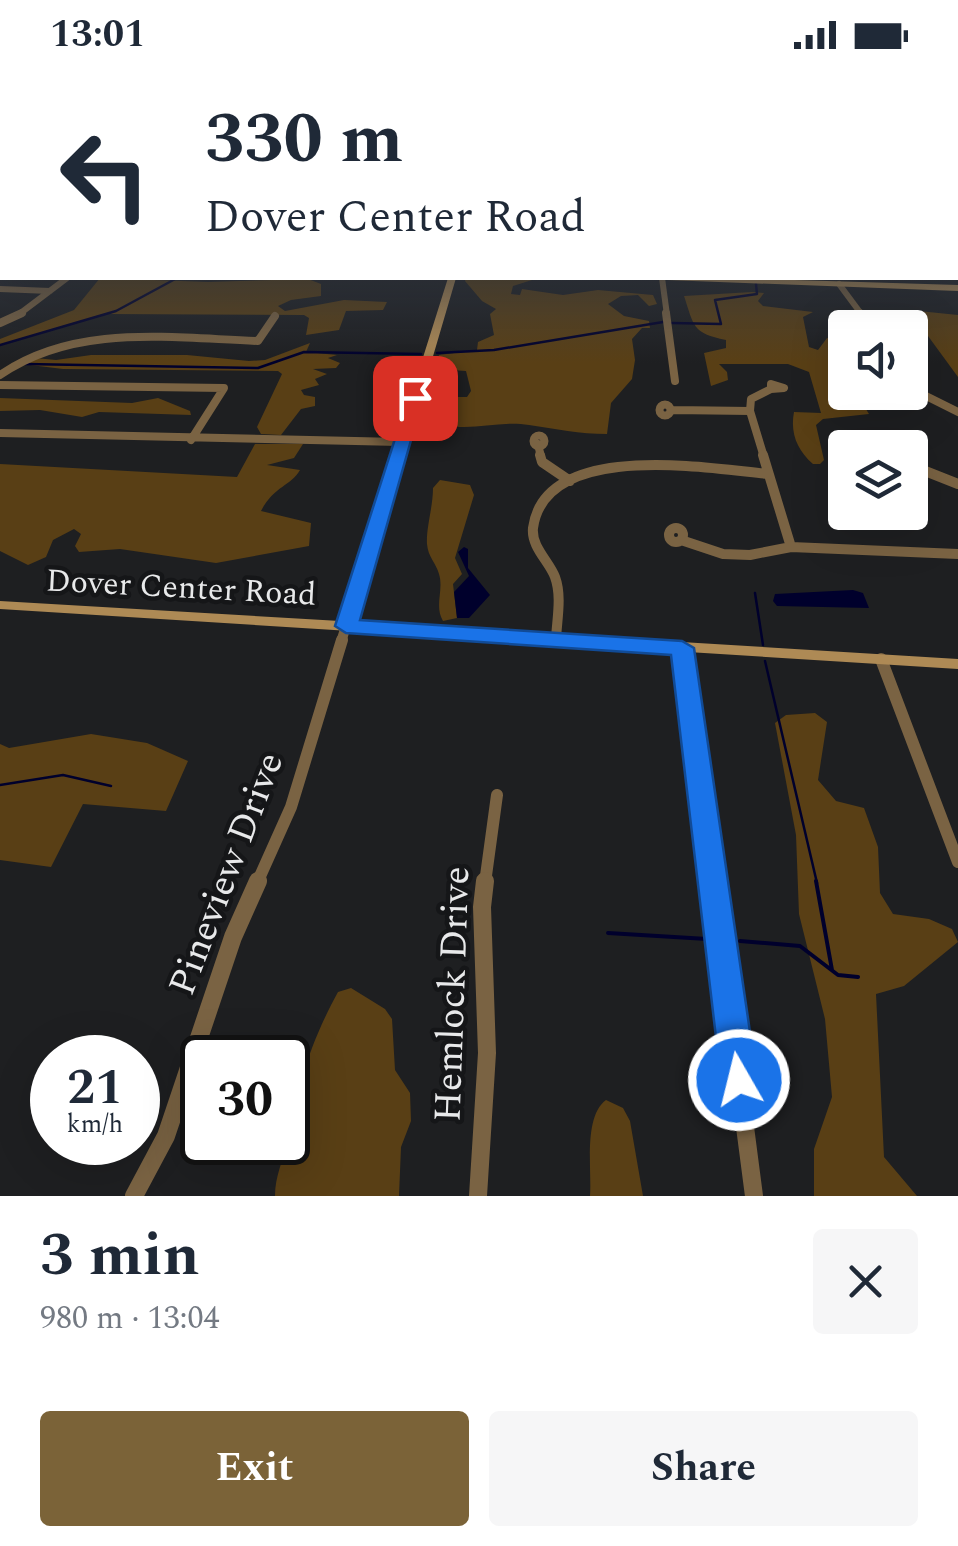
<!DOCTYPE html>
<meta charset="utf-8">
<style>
body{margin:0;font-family:Spectral,serif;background:#f6f6f7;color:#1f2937;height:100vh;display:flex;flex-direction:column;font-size:38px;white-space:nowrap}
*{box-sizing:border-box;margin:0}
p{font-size:32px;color:#747a83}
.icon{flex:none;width:55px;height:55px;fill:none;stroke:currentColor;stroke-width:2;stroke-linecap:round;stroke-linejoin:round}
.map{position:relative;height:1126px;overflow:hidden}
.side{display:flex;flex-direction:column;background:#fff;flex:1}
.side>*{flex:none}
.guide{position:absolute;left:0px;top:0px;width:960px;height:210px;box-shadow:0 10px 40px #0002;background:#fff;color:#1f2937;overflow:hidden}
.tools{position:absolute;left:828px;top:240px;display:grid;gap:20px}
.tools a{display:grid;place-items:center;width:100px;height:100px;border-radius:10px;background:#fff;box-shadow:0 10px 40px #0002;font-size:50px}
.speed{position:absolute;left:30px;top:965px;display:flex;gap:20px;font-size:50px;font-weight:700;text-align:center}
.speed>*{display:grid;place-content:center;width:130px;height:130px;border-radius:50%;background:#fff;box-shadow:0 10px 40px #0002;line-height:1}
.speed small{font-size:25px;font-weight:400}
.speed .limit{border:5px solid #111;border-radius:15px;background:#fff;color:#111}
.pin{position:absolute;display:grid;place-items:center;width:85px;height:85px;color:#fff;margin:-42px;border-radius:20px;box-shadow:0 5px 15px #0006}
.me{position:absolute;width:110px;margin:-55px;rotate:352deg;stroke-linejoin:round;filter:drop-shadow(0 0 8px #0008)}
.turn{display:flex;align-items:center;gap:35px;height:210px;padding:0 40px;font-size:45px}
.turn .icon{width:130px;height:130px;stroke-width:2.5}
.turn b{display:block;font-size:70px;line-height:85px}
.round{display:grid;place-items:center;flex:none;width:105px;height:105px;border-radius:10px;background:#f6f6f7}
.headline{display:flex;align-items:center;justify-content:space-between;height:170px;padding:0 40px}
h1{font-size:60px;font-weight:700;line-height:75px}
.primary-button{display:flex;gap:20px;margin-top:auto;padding:20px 40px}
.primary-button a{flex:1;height:115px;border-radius:10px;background:#7b6338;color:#fff;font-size:40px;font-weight:700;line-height:115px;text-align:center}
.primary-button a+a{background:#f6f6f7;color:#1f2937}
.status{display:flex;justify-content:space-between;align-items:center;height:70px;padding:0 50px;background:#fff;direction:ltr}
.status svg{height:28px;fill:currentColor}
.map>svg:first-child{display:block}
</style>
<div class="status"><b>13:01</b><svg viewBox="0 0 49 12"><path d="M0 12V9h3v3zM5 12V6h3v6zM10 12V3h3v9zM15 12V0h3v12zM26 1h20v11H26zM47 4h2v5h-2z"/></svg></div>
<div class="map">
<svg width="958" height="1126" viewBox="0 0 958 1126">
<rect width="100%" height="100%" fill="#1e1f21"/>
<path fill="#593f15" d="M100 208 208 212 308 209 321 214V226L291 230 278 236 285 241 344 230 387 232 383 240 346 241 339 260 306 265 309 248 304 245 107 244 0 275V269L74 240Z
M466 208H529L532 210 513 216 511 224 520 225 522 219 563 225 598 220 653 225 657 234 649 236 638 225 621 226 608 234 624 246 649 251 650 258H642L632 269 635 290 632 309 611 333 607 364C580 364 555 359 529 355 493 349 461 367 428 348L435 327H467L471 321 466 301 435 299 439 285 477 280 478 272 494 265 490 244 496 239 482 231 465 211Z
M752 222 764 223 758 231 763 236 813 242 803 247 809 277 818 280 827 268 835 271 837 289 845 297V322L856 323 869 344 823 349 816 355 824 390 820 394H813C797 380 790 363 794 342L821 343 809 302 788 294H719L727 302 728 310 711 316 704 283 726 278V270C692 263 694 256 684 226Z
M909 240 958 245V307Z
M310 273 306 282 337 285 328 288 340 293 336 298 313 299 327 304 315 309 319 315 301 320 304 325 315 327V336L301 339 281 365 261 364 257 357 282 304 278 301 63 299 22 294 35 288 56 290 91 285H187L249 291 265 290Z
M0 328 132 333 158 328 190 341 191 345 99 342 82 347 40 340 0 341Z
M255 374H303L294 388 267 395 300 400C291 416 274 416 261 441L311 453 309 476 216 493 120 479 79 482 75 476 81 464 74 459 53 470 46 487 28 495 0 481V394L237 407Z
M440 410 470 415 474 425 455 488 462 504 453 514 457 548 443 551C434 536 444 520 439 504 436 493 428 487 427 474 426 458 433 437 433 418Z
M815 643 827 652 818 710 836 731 864 738 878 777 880 823 893 844 929 849 952 859 958 872 904 916 876 924 884 1087 917 1126H814V1079L832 1027 825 949 799 844 796 765 775 653 786 645Z
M91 664 147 673 188 691 166 741 83 734 51 797 0 790V674L9 678Z
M351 918 385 939 392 949 395 1000 410 1023 411 1051 401 1077 399 1126H275C275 1106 283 1091 287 1072 300 1013 307 979 338 922Z
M606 1030 623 1038 630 1051 643 1126H590C592 1100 583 1047 606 1030Z"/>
<path fill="#00002c" d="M464 477 468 479V498L490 525 469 548H457L454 522 469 506 458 482Z
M853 520 863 523 869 538 777 536 773 531 775 524Z"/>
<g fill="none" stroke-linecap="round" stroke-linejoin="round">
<path stroke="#00002c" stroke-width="2.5" d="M672 253 721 254 715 230 757 224 756 214
M0 275 116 241 177 208
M437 283 494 280 663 252
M25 294 258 298 304 282 421 284
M755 523 763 575
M765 591 817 813
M0 715 63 705 111 716"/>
<path stroke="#00002c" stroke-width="4" d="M816 811 832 900
M608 863 707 869
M740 871 800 876 838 905 858 907"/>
<path stroke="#7a6343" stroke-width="6" d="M662 208 667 245
M839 214 862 245
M0 219 50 221
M18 245 67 208"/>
<path stroke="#7a6343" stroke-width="8" d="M666 243 675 311
M860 243 871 258
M0 253 22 243
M0 305C75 253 171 268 258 271L275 246
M771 314 784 318 771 319Z
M0 315 224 318 191 370
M910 318 958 342
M659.5 340a5.5 5.5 0 1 1 11 0a5.5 5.5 0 1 1-11 0Z
M673 340 750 341
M0 363 400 372
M533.5 371a5.5 5.5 0 1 1 11 0a5.5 5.5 0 1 1-11 0Z
M874 373 878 378
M538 374 541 387
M764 387 750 341 751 329 771 319"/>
<path stroke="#7a6343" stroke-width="10" d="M540 385 542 392 570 411
M763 385 791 477
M910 395 958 414
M669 465a7 7 0 1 1 14 0a7 7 0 1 1-14 0Z
M681 470 723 484 750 485 791 477 958 484
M556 569C557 549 562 526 555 507 549 491 531 477 533 458 545 370 707 398 768 404
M341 572 346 556"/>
<path stroke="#7a6343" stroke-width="12" d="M682 578 713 813
M881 589 958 792
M257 813 291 737 342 570
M485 813 497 725"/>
<path stroke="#7a6343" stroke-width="18" d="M713 811 754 1126
M134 1126 166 1066 233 867 258 811
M478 1126 487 983 482 837 485 811"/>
<path fill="#ae8a55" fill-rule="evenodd" d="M0 181H2V186H0Z
M448 208H456L355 552 958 589V599L0 539V531L340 551Z
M663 208H725L958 215V221L667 210Z"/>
</g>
<linearGradient id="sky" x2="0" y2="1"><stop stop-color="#101112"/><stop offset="0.46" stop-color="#3b424e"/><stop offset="1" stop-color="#3b424e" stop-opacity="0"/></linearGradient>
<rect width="958" height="293" fill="url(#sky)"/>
<path fill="#1a73e8" stroke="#114b97" stroke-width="2.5" d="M409 325 423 328 360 550 682 571 694 578 757 1010 751 1022 739 1027 726 1022 721 1010 671 585 346 563 335 556Z"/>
<g text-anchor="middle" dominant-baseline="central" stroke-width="9" stroke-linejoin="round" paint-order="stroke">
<g font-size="32" fill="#e8e9ea" stroke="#151618">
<text transform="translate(181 518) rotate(3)">Dover Center Road</text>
</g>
<g font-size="38" fill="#e8e9ea" stroke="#151618">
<text transform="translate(227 804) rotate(-69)">Pineview Drive</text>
<text transform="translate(453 924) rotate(-88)">Hemlock Drive</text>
</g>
</g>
</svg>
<div class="tools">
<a><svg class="icon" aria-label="sound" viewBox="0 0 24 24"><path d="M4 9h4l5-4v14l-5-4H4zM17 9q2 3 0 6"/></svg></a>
<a><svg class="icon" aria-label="layers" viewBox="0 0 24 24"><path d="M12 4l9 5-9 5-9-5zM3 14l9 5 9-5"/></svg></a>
</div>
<div class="speed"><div>21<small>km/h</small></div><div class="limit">30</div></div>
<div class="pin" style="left:415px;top:328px;background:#d93025"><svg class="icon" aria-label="arrive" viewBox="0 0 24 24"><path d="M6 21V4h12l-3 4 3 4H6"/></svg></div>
<svg class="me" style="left:739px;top:1010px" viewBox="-20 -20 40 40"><circle r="17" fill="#1a73e8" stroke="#fff" stroke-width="3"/><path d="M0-11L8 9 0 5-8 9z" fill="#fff"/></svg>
<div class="guide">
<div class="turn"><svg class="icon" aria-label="left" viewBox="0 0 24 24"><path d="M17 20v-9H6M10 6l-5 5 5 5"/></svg><div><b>330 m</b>Dover Center Road</div></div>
</div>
</div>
<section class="side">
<div class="headline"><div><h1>3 min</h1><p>980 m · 13:04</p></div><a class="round"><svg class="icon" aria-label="close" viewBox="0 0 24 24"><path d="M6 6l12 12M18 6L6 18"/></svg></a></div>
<div class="primary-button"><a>Exit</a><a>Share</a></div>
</section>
